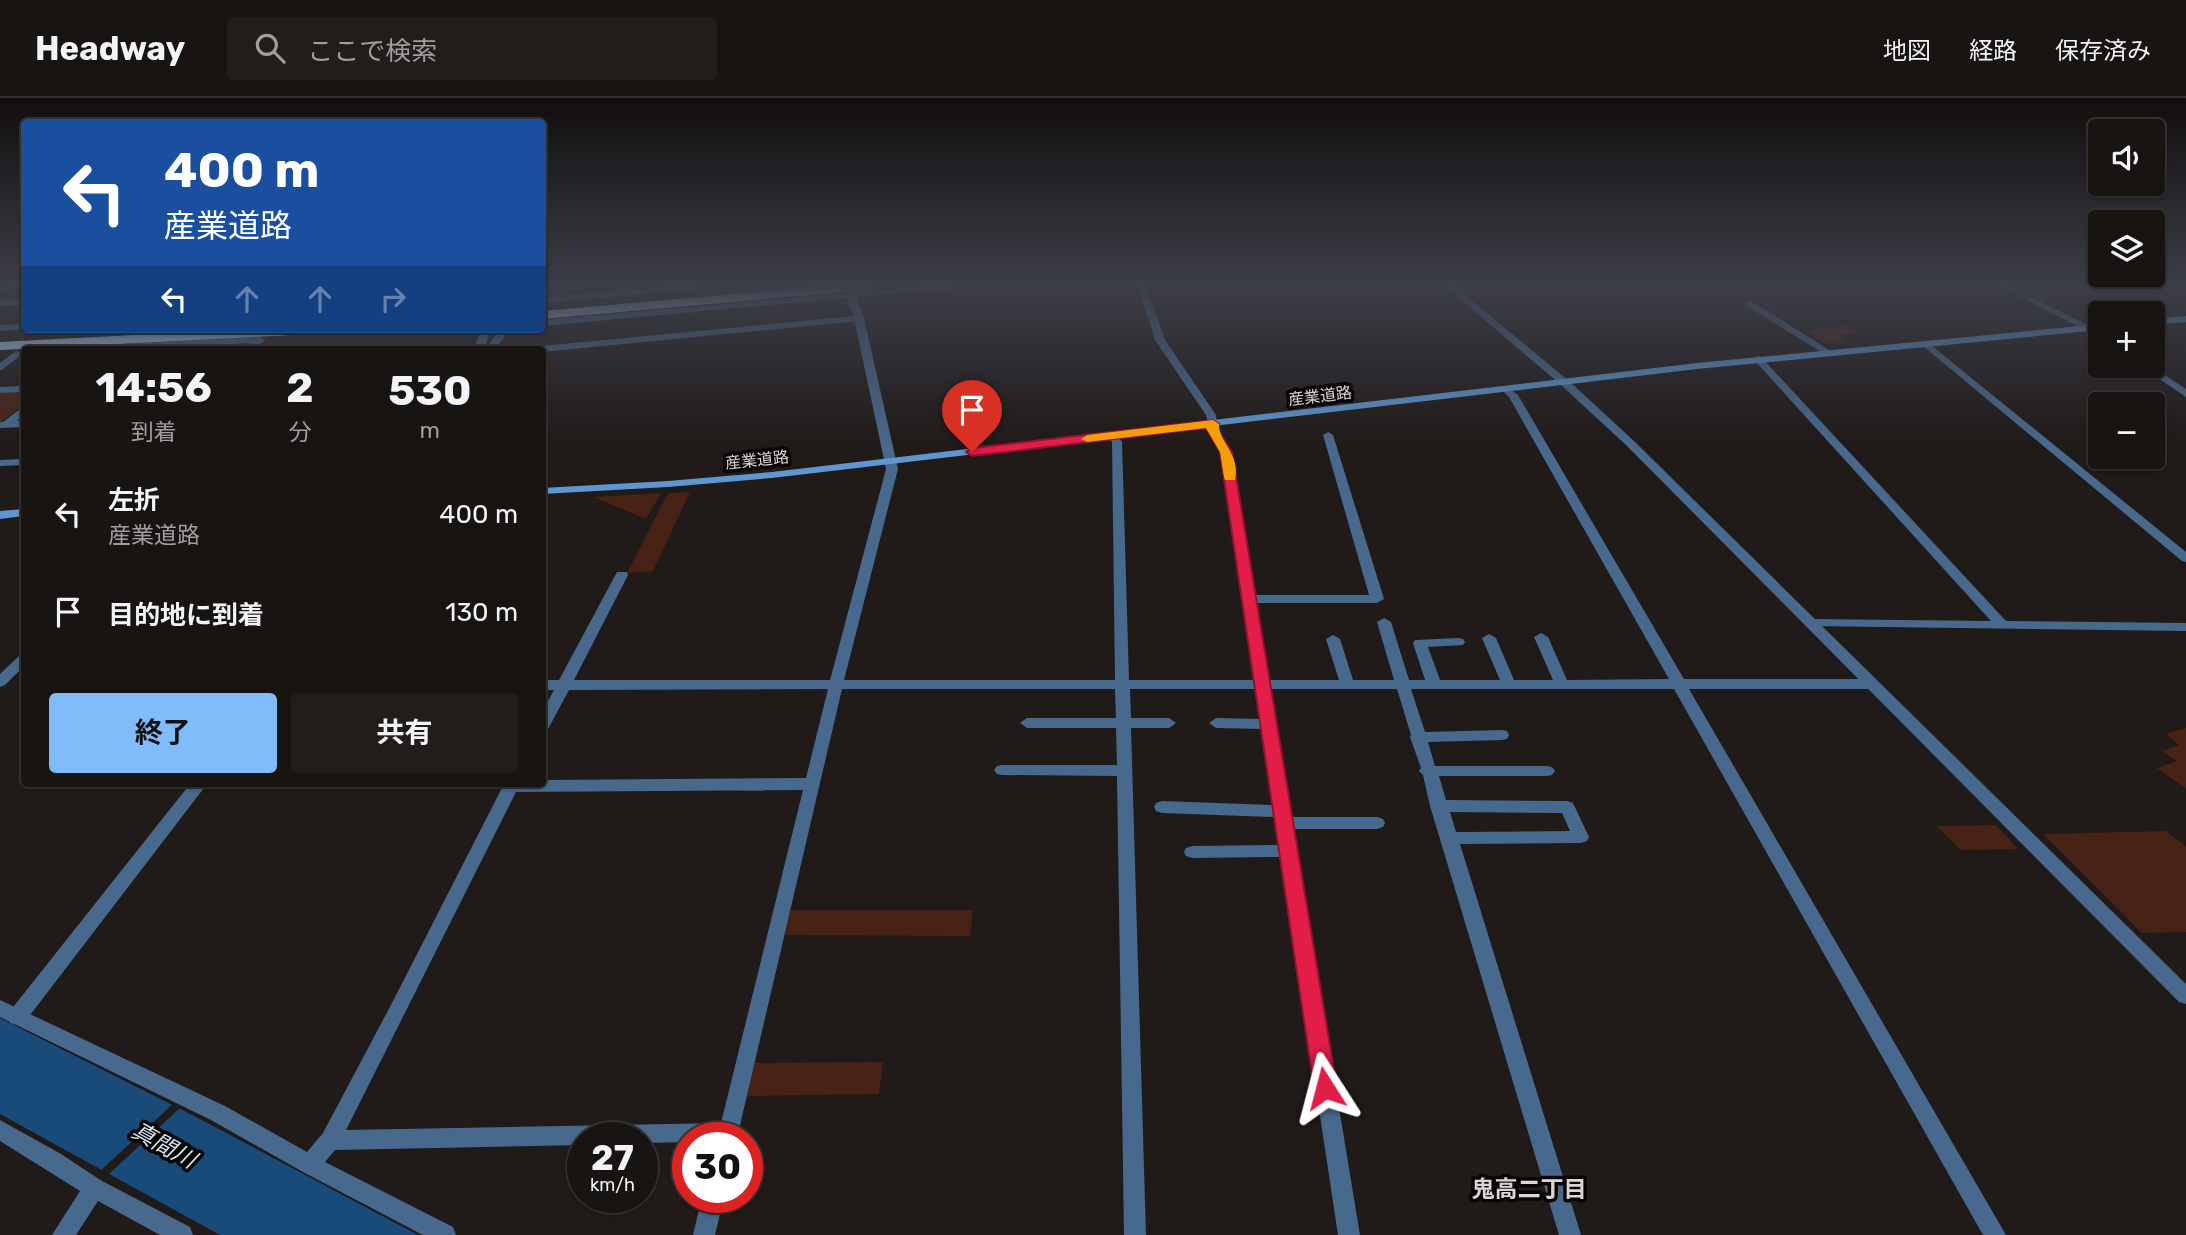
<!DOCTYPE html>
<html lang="ja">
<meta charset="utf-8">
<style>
body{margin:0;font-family:Rubik,"Noto Sans JP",sans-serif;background:#211d1b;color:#f1f3f6;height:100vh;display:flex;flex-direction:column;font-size:26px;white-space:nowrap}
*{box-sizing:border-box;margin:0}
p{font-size:23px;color:#9f9e9f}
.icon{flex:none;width:38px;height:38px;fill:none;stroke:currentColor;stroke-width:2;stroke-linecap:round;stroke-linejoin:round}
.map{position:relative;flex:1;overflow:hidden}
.sheet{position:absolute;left:21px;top:248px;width:525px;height:441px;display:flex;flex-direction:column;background:#181412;border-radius:7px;box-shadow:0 2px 5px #0004,0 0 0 2px #363332}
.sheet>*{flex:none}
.guide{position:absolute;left:21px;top:21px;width:525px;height:214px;border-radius:7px;box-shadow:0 2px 5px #0004,0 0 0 2px #363332;background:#1a4fa0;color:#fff;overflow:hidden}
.controls{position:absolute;left:2088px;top:21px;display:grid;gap:14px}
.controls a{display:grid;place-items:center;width:77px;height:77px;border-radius:7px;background:#181412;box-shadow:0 2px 5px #0004,0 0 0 2px #363332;font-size:35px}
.speed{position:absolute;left:567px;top:1024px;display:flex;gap:14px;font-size:35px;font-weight:700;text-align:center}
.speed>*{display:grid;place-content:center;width:91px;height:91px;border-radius:50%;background:#181412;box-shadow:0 2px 5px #0004,0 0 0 2px #363332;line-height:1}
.speed small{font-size:18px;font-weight:400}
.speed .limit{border:10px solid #d22;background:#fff;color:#111}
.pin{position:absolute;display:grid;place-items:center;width:60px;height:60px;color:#fff;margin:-72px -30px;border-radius:50% 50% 50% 0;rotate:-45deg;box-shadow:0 0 7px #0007}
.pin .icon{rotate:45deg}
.me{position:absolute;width:77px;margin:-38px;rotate:351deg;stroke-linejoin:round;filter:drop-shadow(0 0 5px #0008)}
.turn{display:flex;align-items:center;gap:24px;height:147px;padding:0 28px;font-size:32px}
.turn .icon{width:91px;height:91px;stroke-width:2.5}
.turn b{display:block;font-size:49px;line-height:60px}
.lanes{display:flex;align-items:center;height:66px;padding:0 28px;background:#0003;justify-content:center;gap:35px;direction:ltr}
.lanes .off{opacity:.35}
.eta{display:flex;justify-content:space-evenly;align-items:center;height:119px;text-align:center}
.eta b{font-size:42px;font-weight:700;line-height:49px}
.action{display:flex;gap:14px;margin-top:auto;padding:14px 28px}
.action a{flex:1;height:80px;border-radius:7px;background:#81bcfa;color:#111;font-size:28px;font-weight:700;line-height:80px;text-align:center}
.action a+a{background:#211d1b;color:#f1f3f6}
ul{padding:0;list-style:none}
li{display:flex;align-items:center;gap:21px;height:98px;padding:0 28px}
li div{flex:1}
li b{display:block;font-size:26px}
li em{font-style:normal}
header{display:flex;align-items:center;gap:42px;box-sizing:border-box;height:98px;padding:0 35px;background:#181412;border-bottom:2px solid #363332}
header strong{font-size:33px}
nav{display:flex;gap:38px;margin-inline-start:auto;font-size:24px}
.search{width:490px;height:63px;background:#211d1b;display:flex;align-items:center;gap:18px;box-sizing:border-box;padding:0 24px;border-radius:7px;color:#9f9e9f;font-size:26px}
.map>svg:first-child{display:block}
</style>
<header>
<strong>Headway</strong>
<div class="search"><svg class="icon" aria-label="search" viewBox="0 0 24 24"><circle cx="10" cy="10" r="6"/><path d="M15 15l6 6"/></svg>ここで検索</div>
<nav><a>地図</a><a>経路</a><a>保存済み</a></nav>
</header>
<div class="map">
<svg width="2186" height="1137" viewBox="0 0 2186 1137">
<rect width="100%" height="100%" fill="#201a18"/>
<path fill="#492216" d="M1845 227 1858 234 1839 237 1847 245 1828 246 1805 234Z
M24 294V306L0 325V295Z
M690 394 653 473 627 475 668 395Z
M661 395 646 421 594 399Z
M2186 630V691L2157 670 2177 663 2162 653 2179 647 2166 636Z
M1996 727 2018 751 1961 752 1936 728Z
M2166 733 2186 749V834L2142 835 2043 736Z
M791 812H973L970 838 785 837Z
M883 964 879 996 747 998 754 965Z"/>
<path fill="#184b7a" d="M0 920 198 1020 418 1137H220L0 1016Z"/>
<path fill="#201a18" d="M173 1006 180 1010 108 1077 100 1073Z"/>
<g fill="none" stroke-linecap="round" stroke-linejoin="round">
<path fill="#47698d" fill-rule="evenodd" d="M6 188H17L0 196V190Z
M672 188H701L697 191 542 205V199Z
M925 188H954L950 191 856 199 864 220 859 223 542 254 526 252 531 249 854 218 847 200 542 228V222Z
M1999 188H2009L2100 233V240Z
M24 201V207L0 208V202Z
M1747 204H1753L1834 255 1826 257 1747 208Z
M24 226V231H27L0 233V227Z
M500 231H510L495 252H485Z
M260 239 265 242 254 252H243L250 245 127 252H68L73 249Z
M1926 243 2186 454V464L2182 463 1923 248V244Z
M16 253 24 255 0 273V265Z
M1758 258 1761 259 2006 523 2186 525V533L1808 528 1806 525 1808 522 1813 521 1991 523 1755 263 1753 261Z
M2140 268H2151L2186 291V299Z
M24 288V294L0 295V289Z
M1507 289 1518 297 1684 581H1873L1880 586 1873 591H1689L2006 1137H1983L1674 591H1411L1425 634 1502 632 1507 633 1509 637 1507 641 1502 642 1428 644 1435 668H1547L1552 669 1555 673 1552 677 1547 678H1439L1446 702 1567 703 1573 705 1589 739 1587 743 1581 745 1460 746 1581 1137H1559L1430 708 1423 677 1419 673 1421 670 1410 639 1411 637 1397 591H1270L1291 719H1377L1383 721 1385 725 1383 729 1377 731H1293L1360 1137H1338L1281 759 1192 760 1186 758 1184 754 1186 750 1192 748 1279 747 1275 719 1162 715 1156 713 1154 709 1156 705 1162 703 1273 707 1262 631 1216 630 1209 625 1216 620 1261 621 1256 591H1130L1131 620H1169L1176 625 1169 630H1131L1146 1137H1124L1117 678 1002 677 997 676 994 672 997 668 1002 667H1117L1116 630H1027L1020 625 1027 620H1116L1115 591H842L737 1040H688V1044L642 1045V1040H583V1047L335 1052 325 1064 453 1129 456 1137H423L303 1074 211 1022 0 919V902L225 1008 307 1054 323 1035 392 905 504 686H542V682L806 680 828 591 569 592 547 633 542 634V614L554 592H542V582H559L617 474H627L628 477 574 582H1115L1112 344 1108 338 1113 335 1117 336 1122 344 1129 582H1255L1220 354 1207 332 1209 324 1213 323 1218 326 1217 332 1232 354 1255 497H1369L1323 337 1328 334 1333 337 1384 501 1377 505H1256L1269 582H1339L1326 541 1333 537 1340 541 1353 582H1394L1377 524 1384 520 1391 524 1409 582H1425L1413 545 1415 542 1458 540 1463 541 1465 544 1463 547 1428 549 1440 582H1500L1482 540 1489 536 1496 540 1514 582H1553L1534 539 1541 535 1548 539 1567 582 1669 581 1509 299 1502 292ZM803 692 721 1025 346 1032 516 694ZM1450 714 1562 715 1570 733 1456 734Z
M24 308V316L17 323H24V329L0 330V324H3Z
M24 361V367L0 368V362Z
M24 557V568L5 587 0 589V576L19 558Z
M0 1022 61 1056 102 1083 190 1129 193 1137H160L98 1103 76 1137H52L80 1093 0 1043Z
M702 1099H724L715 1137H693Z"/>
<path fill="#47698d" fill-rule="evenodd" d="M1138 188H1146L1165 242 1216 317 1217 328H1209L1206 317 1155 242Z
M1445 188H1454L1569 283 1634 343 2186 886V906L2179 904 1626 347 1561 287Z
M859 217 864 220 898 371 843 586 836 591 829 586 886 371 854 220Z
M481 231H491L484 252H474Z
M190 686H207L24 925 17 927 10 925 8 919 10 913Z"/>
<path fill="#5d96d0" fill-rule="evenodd" d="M2186 218V224L2152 227V221Z
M2100 226V232L1697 271 772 380 668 389 542 396V390L668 383 772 374 1697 265Z
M24 411V418L0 421V413Z"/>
<path fill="#b4d6fa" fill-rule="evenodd" d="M827 188H874L867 192 542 221V213Z
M250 231H340L333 235 0 252V244Z"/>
</g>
<linearGradient id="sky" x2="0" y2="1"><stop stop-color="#120e0d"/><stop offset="0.54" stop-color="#3c3e48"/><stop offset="1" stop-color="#3c3e48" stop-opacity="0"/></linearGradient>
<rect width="2186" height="347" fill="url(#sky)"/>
<path fill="#e11d48" stroke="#92132f" stroke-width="2" d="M1213 322 1219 326 1218 332 1232 354 1337 990 1333 997 1325 1000 1317 997 1314 990 1220 354 1206 330 972 358 966 354 972 350Z"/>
<path fill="#f59e0b" d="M1213 322 1219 326C1218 344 1241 356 1235 382H1225L1224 379 1220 354 1206 330 1087 344 1081 341 1087 337Z"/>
<g text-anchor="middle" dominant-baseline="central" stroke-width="7" stroke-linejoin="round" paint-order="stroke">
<g font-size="16" fill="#dad6d5" stroke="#080605">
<text transform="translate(1320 298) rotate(-7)">産業道路</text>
<text transform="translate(757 362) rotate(-6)">産業道路</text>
</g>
<g font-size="23" font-style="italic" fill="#d5e3f2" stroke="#080605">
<text transform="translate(164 1047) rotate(29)">真間川</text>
</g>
<g font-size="23" font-weight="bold" fill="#dad6d5" stroke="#080605">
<text x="1529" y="1091">鬼高二丁目</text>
</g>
</g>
</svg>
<div class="controls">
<a><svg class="icon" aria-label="sound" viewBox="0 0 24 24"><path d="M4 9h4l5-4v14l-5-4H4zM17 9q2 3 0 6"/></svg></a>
<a><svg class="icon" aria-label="layers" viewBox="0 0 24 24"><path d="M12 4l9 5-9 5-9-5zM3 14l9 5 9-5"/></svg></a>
<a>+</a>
<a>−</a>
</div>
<div class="speed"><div>27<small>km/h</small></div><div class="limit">30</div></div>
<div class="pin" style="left:972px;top:354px;background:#d93025"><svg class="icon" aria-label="arrive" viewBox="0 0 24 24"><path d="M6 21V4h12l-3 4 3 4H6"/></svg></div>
<svg class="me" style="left:1325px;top:990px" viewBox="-20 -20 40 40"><path d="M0-17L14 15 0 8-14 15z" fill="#e11d48" stroke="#fff" stroke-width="4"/></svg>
<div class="guide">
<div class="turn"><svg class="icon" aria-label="left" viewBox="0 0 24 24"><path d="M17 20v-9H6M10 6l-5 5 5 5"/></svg><div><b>400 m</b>産業道路</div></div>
<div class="lanes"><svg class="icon" aria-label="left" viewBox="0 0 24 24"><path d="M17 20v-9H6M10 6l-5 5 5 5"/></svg><svg class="icon off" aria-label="ahead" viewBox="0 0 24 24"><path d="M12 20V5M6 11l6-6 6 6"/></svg><svg class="icon off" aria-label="ahead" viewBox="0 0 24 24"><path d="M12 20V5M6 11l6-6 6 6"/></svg><svg class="icon off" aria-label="right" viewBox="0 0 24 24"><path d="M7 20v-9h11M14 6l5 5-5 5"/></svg></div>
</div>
<section class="sheet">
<div class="eta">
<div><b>14:56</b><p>到着</p></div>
<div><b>2</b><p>分</p></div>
<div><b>530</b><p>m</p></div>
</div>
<ul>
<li><svg class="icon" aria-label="left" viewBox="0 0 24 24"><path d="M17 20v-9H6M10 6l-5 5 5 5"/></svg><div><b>左折</b><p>産業道路</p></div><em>400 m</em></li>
<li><svg class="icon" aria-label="arrive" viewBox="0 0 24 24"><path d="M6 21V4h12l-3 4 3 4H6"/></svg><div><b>目的地に到着</b></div><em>130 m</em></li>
</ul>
<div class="action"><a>終了</a><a>共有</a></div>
</section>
</div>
